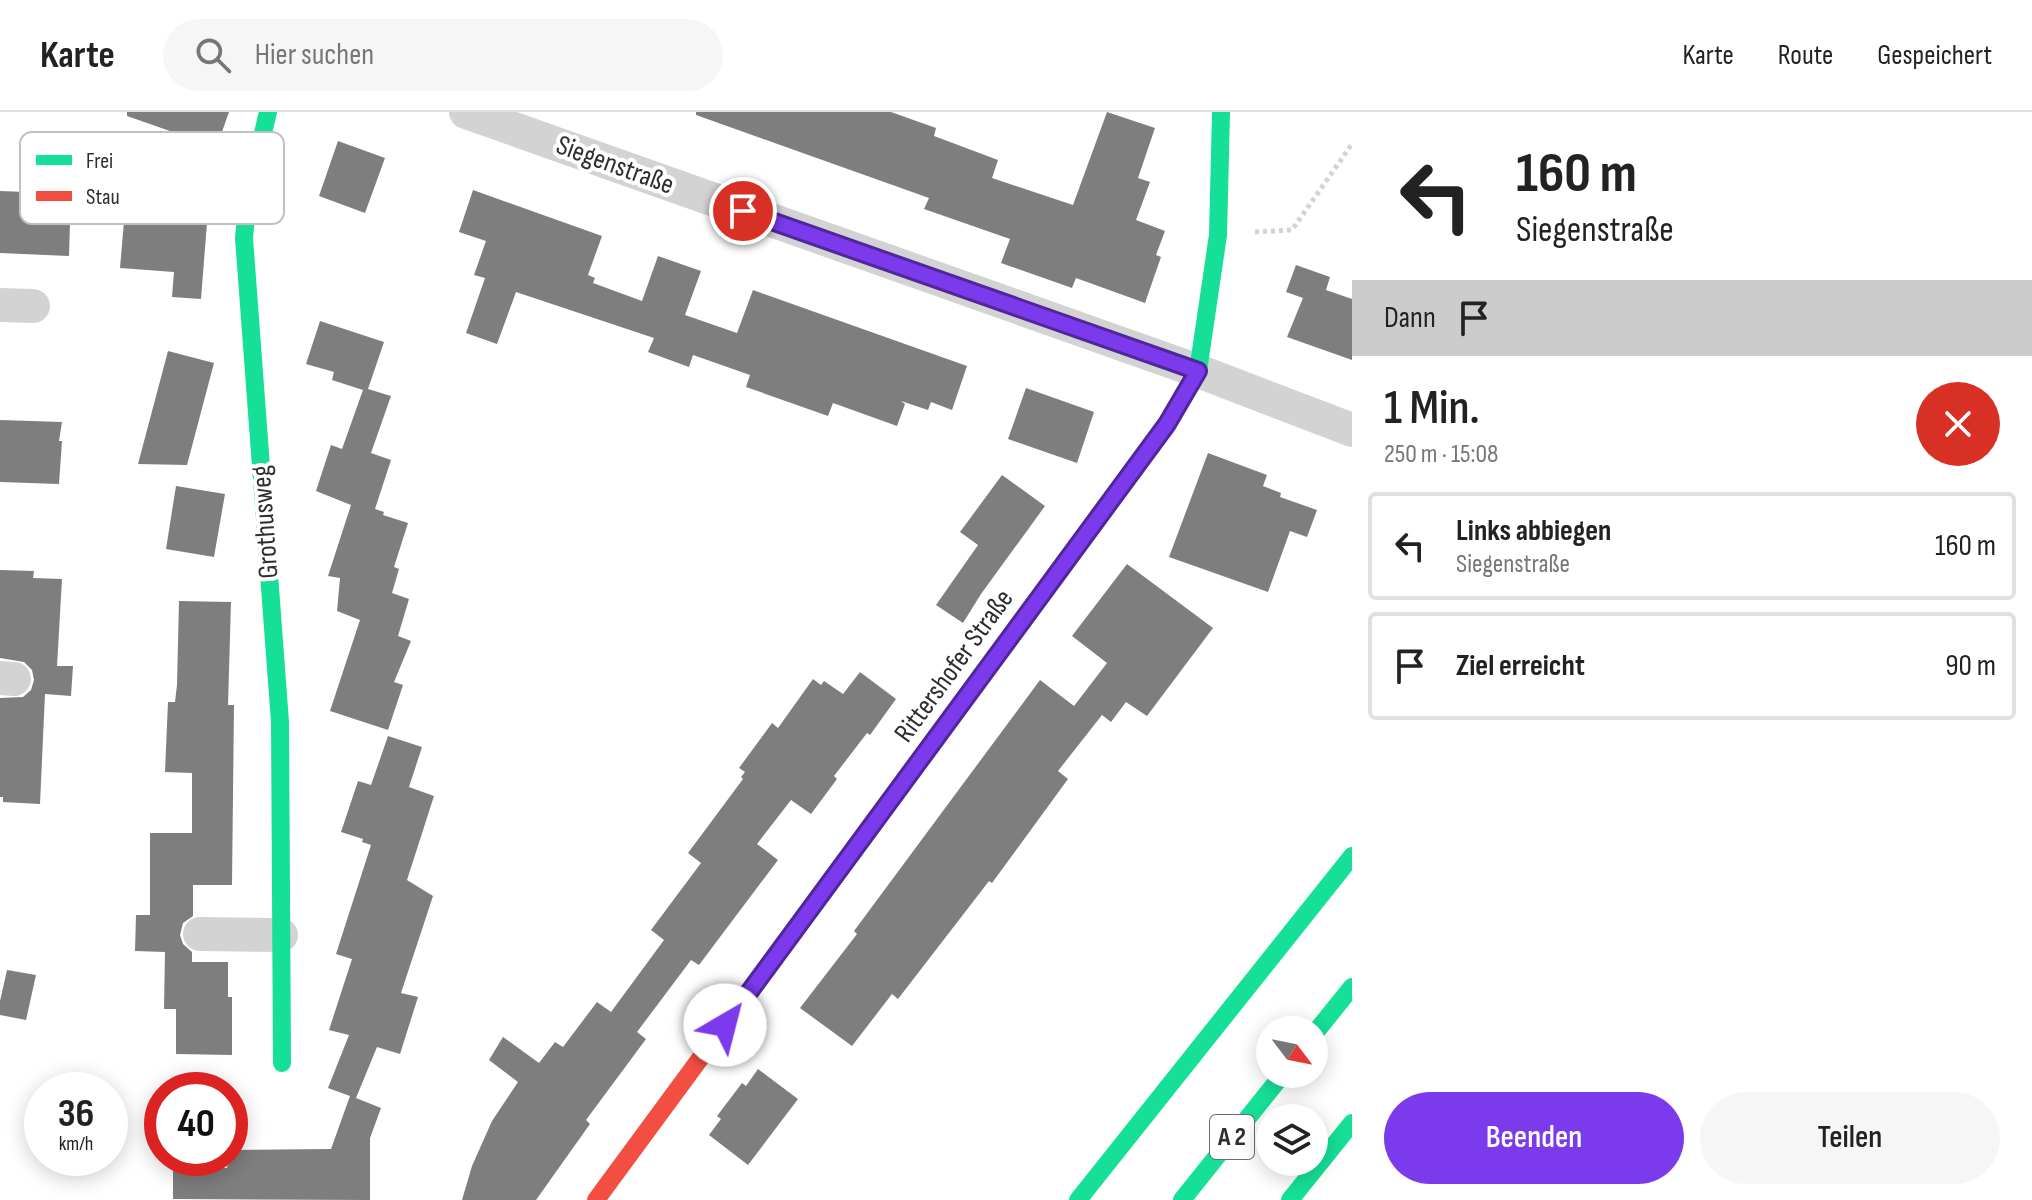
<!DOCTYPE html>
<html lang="de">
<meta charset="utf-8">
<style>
body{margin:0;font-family:"Sofia Sans Condensed",sans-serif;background:#f6f6f6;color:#222;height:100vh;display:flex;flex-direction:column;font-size:30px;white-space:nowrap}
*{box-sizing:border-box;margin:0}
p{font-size:26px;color:#767676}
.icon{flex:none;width:44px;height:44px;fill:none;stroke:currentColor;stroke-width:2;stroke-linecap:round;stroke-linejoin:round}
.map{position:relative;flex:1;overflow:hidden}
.side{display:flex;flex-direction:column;background:#fff;width:680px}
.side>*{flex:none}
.top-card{background:#fff;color:#222;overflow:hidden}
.needle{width:52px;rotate:122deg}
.fabs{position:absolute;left:1256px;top:904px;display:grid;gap:16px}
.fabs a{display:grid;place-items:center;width:72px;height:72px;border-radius:50%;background:#fff;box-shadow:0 4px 20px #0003;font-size:40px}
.speed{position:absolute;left:24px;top:960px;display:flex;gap:16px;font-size:40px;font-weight:700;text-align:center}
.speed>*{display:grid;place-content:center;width:104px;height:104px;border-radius:50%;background:#fff;box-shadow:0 4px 20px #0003;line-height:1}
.speed small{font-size:20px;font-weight:400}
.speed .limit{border:12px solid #d22;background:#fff;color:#111}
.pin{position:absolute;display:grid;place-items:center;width:68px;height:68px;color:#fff;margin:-34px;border:4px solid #fff;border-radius:50%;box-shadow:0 2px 8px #0007}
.me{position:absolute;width:88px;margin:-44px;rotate:37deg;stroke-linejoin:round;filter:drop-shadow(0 0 6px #0008)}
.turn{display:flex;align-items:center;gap:28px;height:168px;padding:0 32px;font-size:36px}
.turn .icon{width:104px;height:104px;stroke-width:2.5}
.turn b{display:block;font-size:56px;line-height:68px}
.then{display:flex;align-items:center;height:76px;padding:0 32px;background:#0003;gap:16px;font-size:30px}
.round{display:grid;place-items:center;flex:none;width:84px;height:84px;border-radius:42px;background:#f6f6f6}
.overview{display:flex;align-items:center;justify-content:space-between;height:136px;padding:0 32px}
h1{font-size:48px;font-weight:600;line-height:60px}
.action{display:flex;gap:16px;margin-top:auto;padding:16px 32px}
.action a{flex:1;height:92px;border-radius:48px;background:#7c3aed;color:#fff;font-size:32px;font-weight:600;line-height:92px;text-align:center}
.action a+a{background:#f6f6f6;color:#222}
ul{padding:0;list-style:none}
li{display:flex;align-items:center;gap:24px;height:108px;margin:0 16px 12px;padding:0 16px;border:4px solid #e0e0e0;border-radius:8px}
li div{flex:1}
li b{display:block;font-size:30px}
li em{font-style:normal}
header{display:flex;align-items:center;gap:48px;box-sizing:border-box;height:112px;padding:0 40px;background:#fff;border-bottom:2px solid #e0e0e0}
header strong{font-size:38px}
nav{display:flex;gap:44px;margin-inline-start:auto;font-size:28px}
.search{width:560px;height:72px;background:#f6f6f6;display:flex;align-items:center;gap:20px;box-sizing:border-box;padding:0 28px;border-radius:44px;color:#767676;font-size:30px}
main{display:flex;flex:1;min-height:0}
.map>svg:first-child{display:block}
</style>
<header>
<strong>Karte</strong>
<div class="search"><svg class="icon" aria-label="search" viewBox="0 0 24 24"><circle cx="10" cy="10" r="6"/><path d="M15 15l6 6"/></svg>Hier suchen</div>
<nav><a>Karte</a><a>Route</a><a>Gespeichert</a></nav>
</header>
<main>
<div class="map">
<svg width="1352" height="1088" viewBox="0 0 1352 1088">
<rect width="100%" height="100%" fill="#fff"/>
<path fill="#7e7e7e" d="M127 0H229L218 31 210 73 201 187 172 185 174 160 120 156 126 86 178 91 187 25 127 4Z
M696 0H891L936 16 934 24 998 48 992 66 1073 93 1107 0 1155 16 1138 66 1150 70 1136 108 1165 119 1156 143 1161 145 1145 191 1076 166 1072 176 1001 151 1010 127 924 97 929 86 696 3Z
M338 29 385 46 365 101 319 84Z
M26 75 71 77 69 144 0 141V79L26 80Z
M473 78 602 124 588 163 595 166 593 171 642 189 658 144 701 159 685 203 737 221 753 178 967 254 952 298 931 290 928 298 901 289 905 292 897 314 833 291 828 304 746 275 750 263 693 243 689 255 648 240 654 226 516 180 497 232 466 221 485 166 474 163 486 129 459 120Z
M1296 153 1330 165 1326 178 1352 187V248L1287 225 1303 186 1286 180Z
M320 209 384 230 368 277 391 284 371 341 391 348 375 397 384 400 383 403 408 411 394 455 399 457 392 481 409 487 398 524 411 529 394 570 403 573 388 618 330 599 360 508 337 499 340 466 328 464 351 393 316 379 331 333 342 337 363 278 332 268 334 260 306 252Z
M168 239 214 251 187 353 138 352Z
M1026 276 1094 300 1077 351 1008 327Z
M0 308 62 310 59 329H62L59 372 0 370Z
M1208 341 1267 363 1263 374 1281 381 1280 385 1317 398 1307 425 1290 419 1268 480 1169 445Z
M1002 363 1045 394 981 482 963 511 936 493 978 433 960 420Z
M176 374 225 382 214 445 166 437Z
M1127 452 1213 516 1147 604 1126 590 1111 610 1102 603 1058 659 1068 667 992 771 989 769 898 887 892 882 852 934 800 896 857 822 854 819 1040 568 1074 594 1107 551 1072 524Z
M0 458 34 459 33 466 62 467 57 554H73L71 584 45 582 40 692 3 690V685H0V586L23 585 31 578 34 568 32 558 24 550 0 546Z
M179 489 231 490 228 593H234L232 773H193V804L183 811 180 823 183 832 192 840V850H228V885H232V943L176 942V897H164L165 840 135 839 136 803H150V721H192V661L165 660 168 590H175L177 573Z
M860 560 896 587 870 623 867 621 834 664 837 667 811 702 791 688 757 732 778 748 699 853 691 848 637 920 646 927 586 1008 590 1012 536 1088H462L472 1054 492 1009 518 970 489 948 503 925 539 951 555 930 563 935 597 890 611 900 664 828 651 818 701 751 688 741 743 667 741 665 745 660 739 656 772 611 778 616 813 567 821 573 824 569 843 582Z
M388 624 422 635 409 675 434 684 407 768 433 784 401 881 418 885 400 942 377 935 356 986 381 996 370 1026V1088L173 1087V1056H227L230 1038 331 1037 350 984 328 976 349 923 329 918 352 847 336 842 371 733 362 730 363 727 341 720 358 669 371 673Z
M7 858 36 863 26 908 0 903V889Z
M758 957 798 987 748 1053 709 1023 721 1007 717 1004 742 971 746 974Z"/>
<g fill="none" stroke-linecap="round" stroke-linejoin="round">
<path stroke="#d3d3d3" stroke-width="5" stroke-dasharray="4 4" stroke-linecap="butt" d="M1255 120 1292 118 1352 32"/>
<path stroke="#d3d3d3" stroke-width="34" d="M466 0 1198 259 1352 318
M0 193 33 194
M0 566 14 567
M200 822 281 823"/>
<path stroke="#16e098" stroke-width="18" d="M268 0 248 84 244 126 280 610 282 951
M808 800 1167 312 1198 259 1218 123 1221 0
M1314 922 1352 875
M1078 1088 1352 744
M1182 1088 1283 962
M1290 1088 1352 1011"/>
<path stroke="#f24e42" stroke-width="18" d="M596 1088 808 800"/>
</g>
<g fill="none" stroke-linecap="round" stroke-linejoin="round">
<defs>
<path id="route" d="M725 913 1167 312 1198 259 743 99"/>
</defs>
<use href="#route" stroke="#51269a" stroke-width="20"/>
<use href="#route" stroke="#7c3aed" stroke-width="14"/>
</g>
<g text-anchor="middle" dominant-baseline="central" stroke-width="8" stroke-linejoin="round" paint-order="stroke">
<rect fill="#fff" stroke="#6d6d6d" stroke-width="2" x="1210" y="1003" width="44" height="44" rx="6"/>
<g font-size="26" font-weight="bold" fill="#2e2e2e">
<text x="1232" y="1025">A 2</text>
</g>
<g font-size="28" fill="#2e2e2e" stroke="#fff">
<text transform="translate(615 53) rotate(20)">Siegenstraße</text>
<text transform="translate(265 410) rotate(-94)">Grothusweg</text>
<text transform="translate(954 554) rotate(-54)">Rittershofer Straße</text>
</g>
</g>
<rect x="20" y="20" width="264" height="92" rx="12" fill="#fff" stroke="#c0c0c0" stroke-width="2"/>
<rect x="36" y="43" width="36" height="10" fill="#16e098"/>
<rect x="36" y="79" width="36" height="10" fill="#f24e42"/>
<g font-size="22" fill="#2e2e2e">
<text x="86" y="56">Frei</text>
<text x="86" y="92">Stau</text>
</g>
</svg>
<div class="fabs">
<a><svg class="needle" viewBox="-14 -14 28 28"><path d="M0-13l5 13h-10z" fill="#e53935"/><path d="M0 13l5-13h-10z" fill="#767676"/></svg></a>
<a><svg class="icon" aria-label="layers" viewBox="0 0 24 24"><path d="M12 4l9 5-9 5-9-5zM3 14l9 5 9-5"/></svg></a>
</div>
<div class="speed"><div>36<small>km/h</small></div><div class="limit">40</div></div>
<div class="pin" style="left:743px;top:99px;background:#d93025"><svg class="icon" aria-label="arrive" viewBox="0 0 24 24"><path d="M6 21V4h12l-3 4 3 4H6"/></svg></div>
<svg class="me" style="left:725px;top:913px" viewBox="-20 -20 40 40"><circle r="19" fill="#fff"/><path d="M0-13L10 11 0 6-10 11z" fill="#7c3aed"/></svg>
</div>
<section class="side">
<div class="top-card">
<div class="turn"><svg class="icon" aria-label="left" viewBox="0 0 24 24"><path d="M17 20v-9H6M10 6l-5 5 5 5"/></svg><div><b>160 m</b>Siegenstraße</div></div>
<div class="then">Dann<svg class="icon" aria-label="arrive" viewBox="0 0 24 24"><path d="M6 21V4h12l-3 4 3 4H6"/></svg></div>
</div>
<div class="overview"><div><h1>1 Min.</h1><p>250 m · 15:08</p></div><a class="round" style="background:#d93025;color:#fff"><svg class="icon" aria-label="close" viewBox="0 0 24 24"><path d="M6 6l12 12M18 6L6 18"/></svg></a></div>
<ul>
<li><svg class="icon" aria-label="left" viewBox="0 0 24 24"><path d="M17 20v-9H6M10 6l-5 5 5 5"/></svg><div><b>Links abbiegen</b><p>Siegenstraße</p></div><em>160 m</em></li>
<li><svg class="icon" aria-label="arrive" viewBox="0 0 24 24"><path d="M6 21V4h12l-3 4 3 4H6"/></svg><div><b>Ziel erreicht</b></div><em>90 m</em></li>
</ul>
<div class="action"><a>Beenden</a><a>Teilen</a></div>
</section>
</main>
